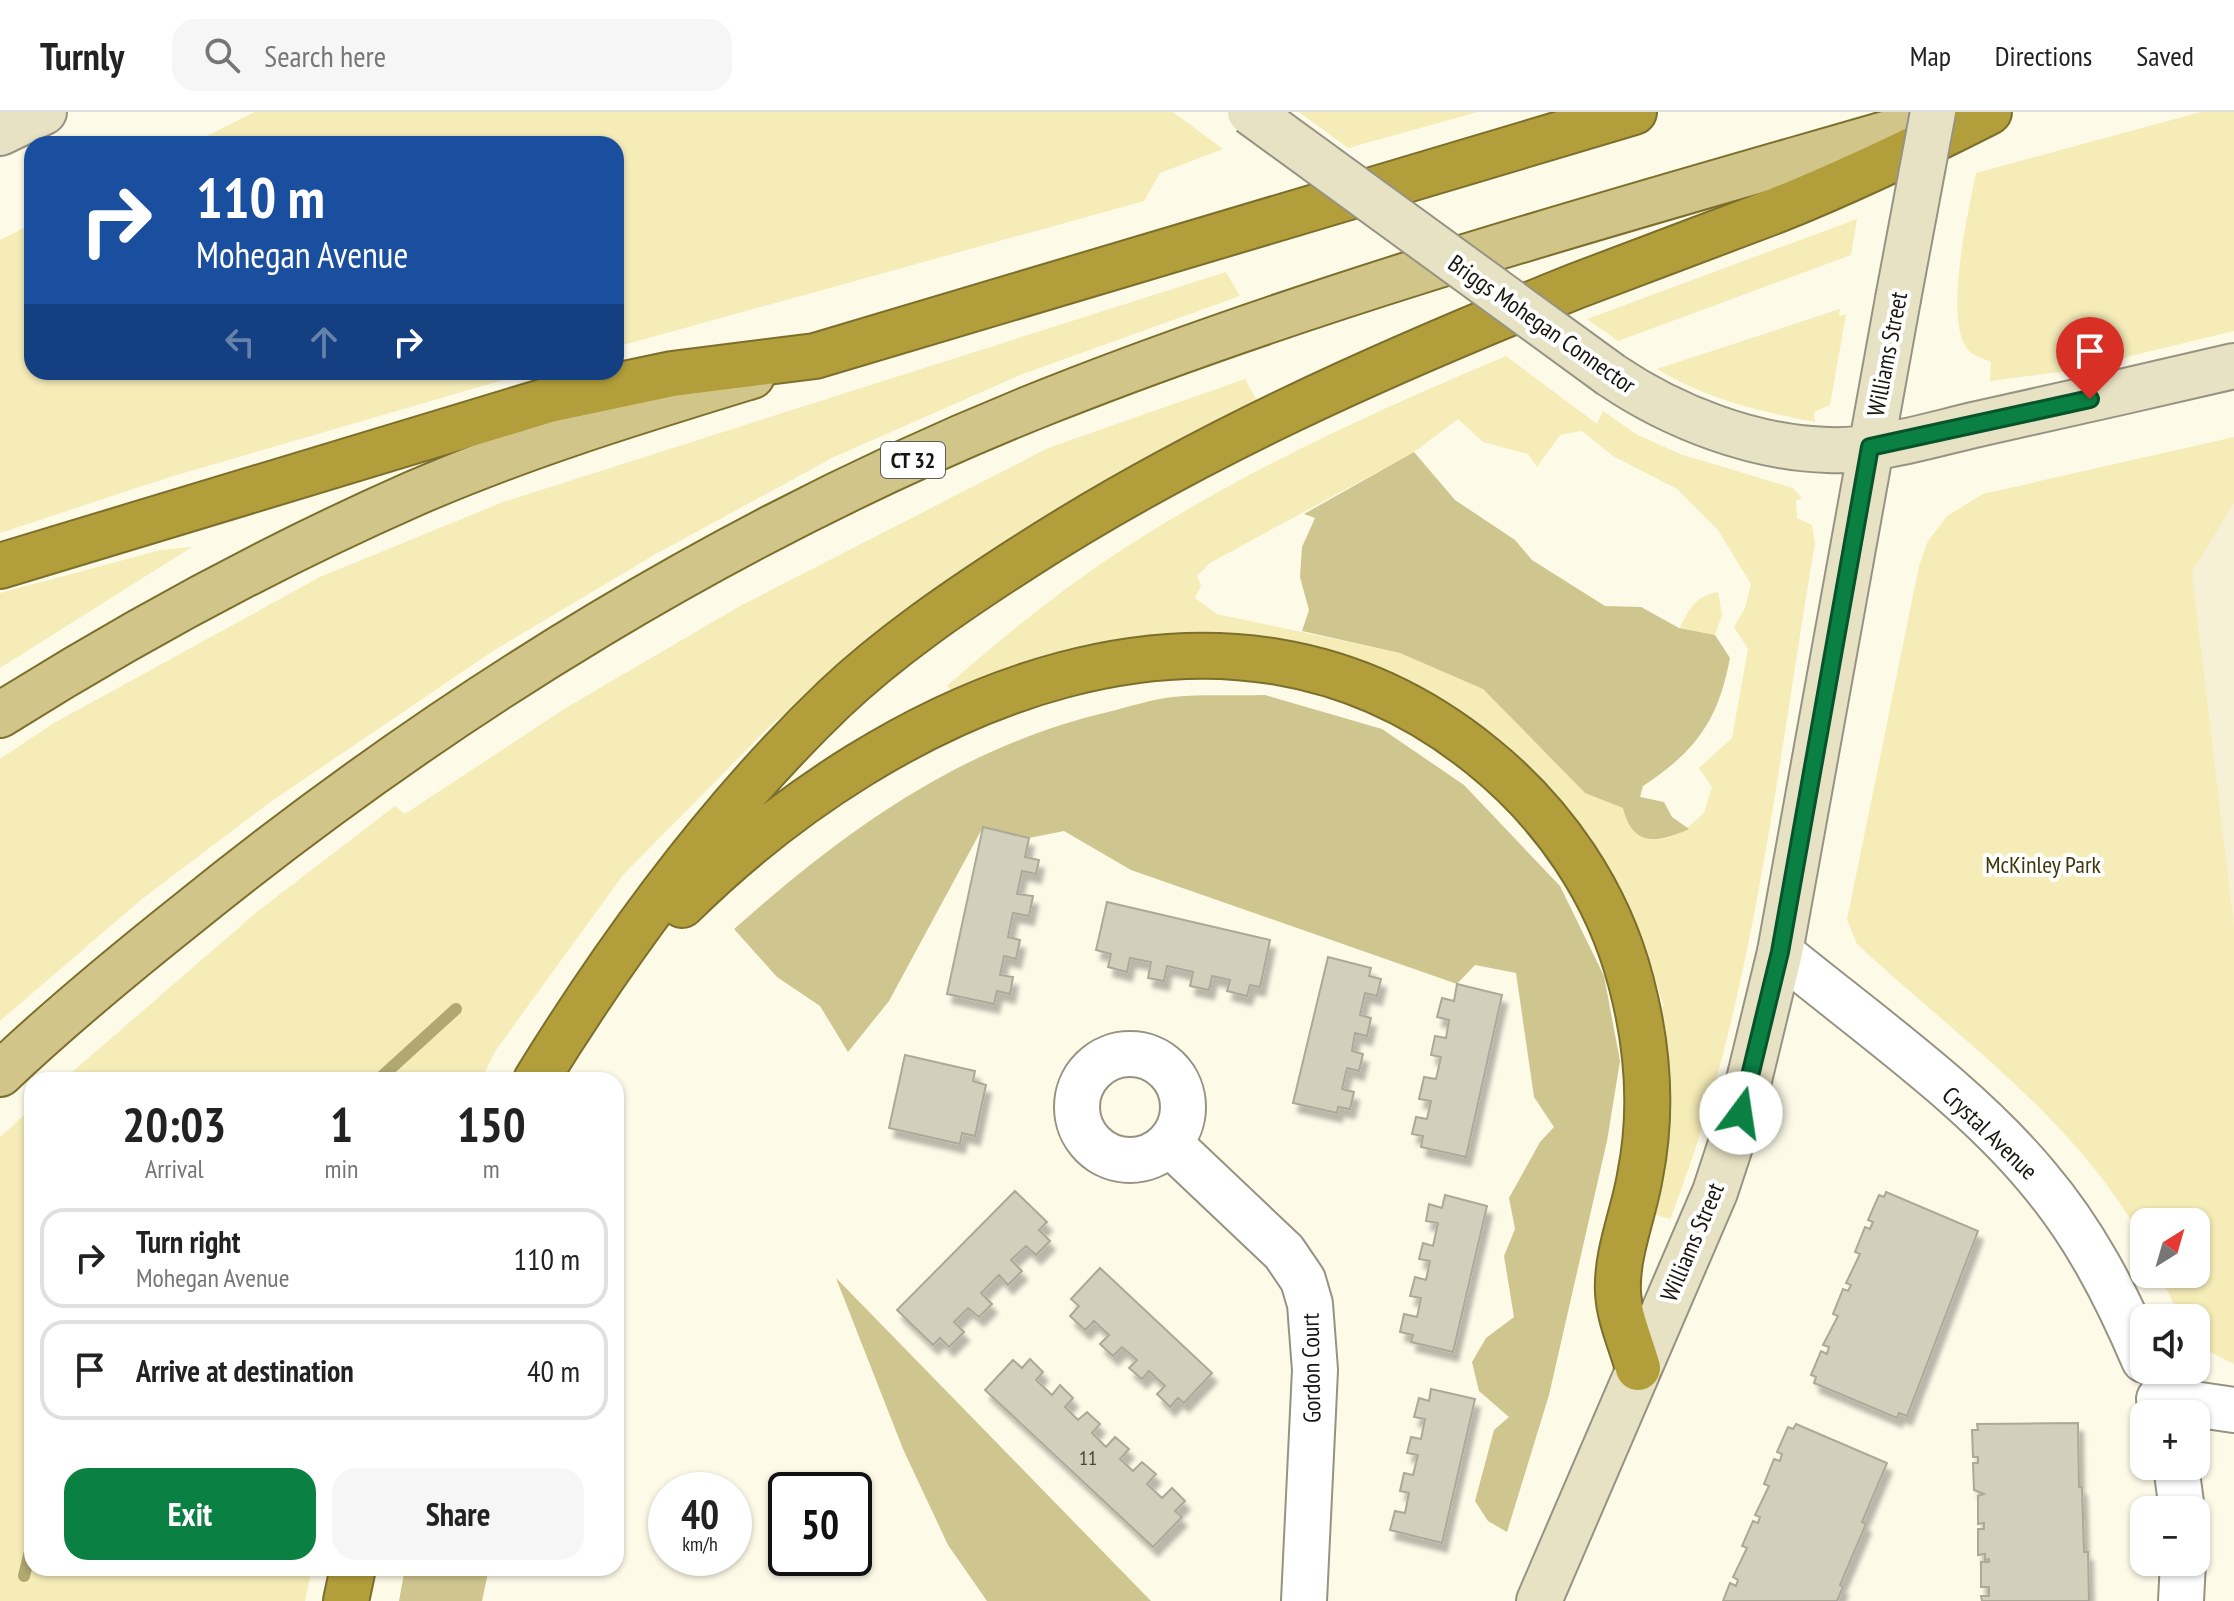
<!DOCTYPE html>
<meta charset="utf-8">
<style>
body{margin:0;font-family:"PT Sans Narrow",sans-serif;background:#f6f6f6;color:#222;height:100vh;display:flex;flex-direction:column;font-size:30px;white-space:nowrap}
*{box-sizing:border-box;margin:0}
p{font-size:26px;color:#767676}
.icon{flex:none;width:44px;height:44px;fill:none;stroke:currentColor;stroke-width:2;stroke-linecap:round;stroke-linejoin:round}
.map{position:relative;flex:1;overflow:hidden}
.sheet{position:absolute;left:24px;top:960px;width:600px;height:504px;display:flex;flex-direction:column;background:#fff;border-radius:24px;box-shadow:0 2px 6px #0004}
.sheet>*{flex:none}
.banner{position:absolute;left:24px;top:24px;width:600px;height:244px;border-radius:24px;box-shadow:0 2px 6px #0004;background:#1a4fa0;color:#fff;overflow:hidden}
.needle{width:52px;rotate:37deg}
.tools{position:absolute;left:2130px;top:1096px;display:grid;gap:16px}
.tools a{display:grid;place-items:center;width:80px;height:80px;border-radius:16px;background:#fff;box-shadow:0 2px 6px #0004;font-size:40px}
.speed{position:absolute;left:648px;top:1360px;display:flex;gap:16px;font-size:40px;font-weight:700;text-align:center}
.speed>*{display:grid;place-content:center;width:104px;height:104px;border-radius:50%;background:#fff;box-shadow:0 2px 6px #0004;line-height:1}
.speed small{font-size:20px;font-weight:400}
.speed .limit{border:4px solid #111;border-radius:12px;background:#fff;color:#111}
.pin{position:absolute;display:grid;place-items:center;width:68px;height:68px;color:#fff;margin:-82px -34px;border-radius:50% 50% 50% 0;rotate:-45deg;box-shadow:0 0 8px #0007}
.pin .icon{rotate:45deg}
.me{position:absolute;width:88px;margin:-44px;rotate:14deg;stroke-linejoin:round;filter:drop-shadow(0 0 6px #0008)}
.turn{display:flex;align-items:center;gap:28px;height:168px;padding:0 40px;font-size:36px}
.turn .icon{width:104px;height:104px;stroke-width:2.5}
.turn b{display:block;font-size:56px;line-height:68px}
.lanes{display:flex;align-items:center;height:76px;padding:0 40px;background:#0003;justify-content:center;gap:40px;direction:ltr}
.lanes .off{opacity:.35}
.eta{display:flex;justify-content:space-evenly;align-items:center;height:136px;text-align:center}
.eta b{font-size:48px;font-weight:800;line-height:56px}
.cta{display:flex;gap:16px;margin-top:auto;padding:16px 40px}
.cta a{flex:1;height:92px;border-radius:24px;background:#0b8043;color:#fff;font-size:32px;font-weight:800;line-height:92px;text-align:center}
.cta a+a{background:#f6f6f6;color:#222}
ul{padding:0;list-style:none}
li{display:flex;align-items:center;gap:24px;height:100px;margin:0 16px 12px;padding:0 24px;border:4px solid #e0e0e0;border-radius:24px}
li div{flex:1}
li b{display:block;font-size:30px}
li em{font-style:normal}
header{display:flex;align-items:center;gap:48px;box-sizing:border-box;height:112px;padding:0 40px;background:#fff;border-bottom:2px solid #e0e0e0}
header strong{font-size:38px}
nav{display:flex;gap:44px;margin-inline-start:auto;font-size:28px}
.search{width:560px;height:72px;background:#f6f6f6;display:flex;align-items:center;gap:20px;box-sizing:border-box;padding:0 28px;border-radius:24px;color:#767676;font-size:30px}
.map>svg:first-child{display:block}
</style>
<header>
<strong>Turnly</strong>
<div class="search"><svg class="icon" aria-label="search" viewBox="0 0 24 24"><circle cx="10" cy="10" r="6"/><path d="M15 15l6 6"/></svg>Search here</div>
<nav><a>Map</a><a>Directions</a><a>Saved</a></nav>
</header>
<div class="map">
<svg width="2234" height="1489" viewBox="0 0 2234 1489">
<defs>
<filter id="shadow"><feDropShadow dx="5" dy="9" stdDeviation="2" flood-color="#0004"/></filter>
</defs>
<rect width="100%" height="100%" fill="#fdfae8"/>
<path fill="#f5f0d6" d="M2234 391V813L2192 460Z"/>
<path fill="#f5ecb8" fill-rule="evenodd" d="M255 0H1173L1223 37 1160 61 1144 89 616 235V32H191Z
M1299 0H1478L1348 36Z
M2201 0H2234V219L2068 259 1990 269 1991 250C1985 247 1974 244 1969 239 1942 210 1969 98 1976 61Z
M1857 107 1851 143 1618 229 1587 207Z
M32 112V260H531L170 365 0 421V128Z
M1226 160 1240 184 1020 263 834 345 654 443 493 539 269 691 142 787 0 909V647L54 611 320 465 503 390Z
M1840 197 1839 204 1846 202 1830 293 1814 300 1815 310C1761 300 1704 286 1657 257Z
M1506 244 1597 312 1603 299 1636 322 1680 342 1793 376 1802 386 1796 389 1797 406 1812 413 1815 431C1777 653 1753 898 1670 1107L1653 1102 1655 897 1664 894 1638 819 1606 753 1562 689 1476 611 1422 576 1352 551 1276 531 958 586 947 574C1002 526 1059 479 1120 439 1241 360 1373 300 1506 244ZM1458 307 1483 330 1528 342 1537 355 1560 323 1582 319 1613 344 1677 377 1718 418 1751 472 1745 496 1734 515 1748 537 1732 626 1699 656 1712 675C1709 683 1707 692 1705 699 1703 703 1699 705 1696 708 1670 734 1633 738 1624 696L1585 681 1483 577 1400 541 1217 502 1195 486 1201 474 1197 464 1210 451 1414 340Z
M1245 267 1262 298 913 498 770 614 623 763 496 938 481 968H63L258 799 395 694 405 702 564 597 740 494 1048 336Z
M2234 325V391L2192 460 2234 813V1252L2196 1233V1206H2180L2160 1162H2196V1110H2144V1130C2075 1006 1959 927 1857 832L1847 808 1919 454 1928 429 1947 404 1983 382Z
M192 435 0 556V481L161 438Z
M1718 480 1722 503 1715 523 1680 516C1689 497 1695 484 1718 480Z
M32 996V1456H312L305 1489H0V1025Z"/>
<path fill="#cfc58e" d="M1414 340 1455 388 1515 428 1532 448 1605 494 1641 495 1679 516 1715 523 1730 546C1718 609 1696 639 1643 674L1640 685 1664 690 1672 705 1689 717C1658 731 1633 736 1623 696L1585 681 1483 577 1400 541 1302 519 1309 498 1300 465 1302 435 1315 406 1304 402Z
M1265 583 1382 617 1464 673 1560 774 1604 864 1620 949 1607 1029 1549 1283 1507 1420 1488 1409 1475 1389 1494 1318 1509 1305 1479 1279 1472 1250 1486 1226 1514 1205 1504 1144 1515 1117 1509 1086 1540 1030 1554 1015 1534 985 1516 861 1475 853 1457 872 1131 758 1064 719 1029 726 983 715 889 889 848 940 820 894 777 865 734 817C847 717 960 635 1108 600 1129 595 1152 587 1173 585 1203 582 1234 584 1265 583Z
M836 1166 1151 1489H987L948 1433 903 1337Z
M405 1456H489L482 1489H399Z"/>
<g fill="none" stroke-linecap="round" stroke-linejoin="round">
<path stroke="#b1a771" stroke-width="12" d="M378 968 456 897
M24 1464 32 1431"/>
</g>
<path fill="#d2cfbd" stroke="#aca998" stroke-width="2" filter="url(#shadow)" d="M983 715 1029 726 1025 745 1039 748 1036 762 1022 759 1017 782 1033 784 1029 804 1013 801 1008 825 1020 828 1016 847 1004 844 1000 863 1013 865 1010 882 997 879 994 892 947 882Z
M1107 790 1270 828 1260 875 1250 873 1247 884 1227 879 1230 868 1212 864 1209 878 1190 874 1193 860 1167 854 1164 869 1148 866 1151 850 1130 846 1127 860 1108 855 1111 842 1096 838Z
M1328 845 1371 856 1369 864 1381 867 1377 884 1365 881 1360 903 1371 906 1367 924 1355 921 1352 939 1363 942 1359 959 1347 956 1342 977 1354 980 1350 997 1338 995 1337 1001 1293 991Z
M1457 872 1502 883 1466 1045 1421 1035 1423 1024 1412 1022 1416 1005 1427 1007 1431 989 1419 987 1424 965 1436 967 1441 945 1431 943 1435 924 1446 926 1449 908 1437 905 1442 886 1454 889Z
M905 943 975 959 973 969 986 973 975 1024 962 1021 960 1032 889 1016Z
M1015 1079 1047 1110 1039 1118 1050 1129 1036 1143 1026 1134 1011 1148 1022 1159 1008 1173 999 1163 981 1181 992 1192 979 1205 968 1196 954 1210 964 1220 949 1235 940 1226 933 1233 897 1198Z
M1886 1080 1978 1119 1907 1304 1899 1301 1897 1306 1814 1271 1816 1265 1811 1263 1821 1239 1827 1242 1829 1235 1823 1233 1838 1204 1833 1202 1843 1177 1848 1179 1851 1173 1846 1171 1860 1142 1855 1140 1865 1115 1870 1117 1873 1110 1868 1108 1879 1083 1884 1085Z
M1445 1083 1487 1094 1453 1240 1411 1230 1413 1223 1400 1220 1404 1202 1417 1205 1421 1186 1410 1184 1415 1165 1426 1168 1430 1149 1419 1147 1423 1131 1433 1134 1438 1111 1426 1109 1429 1092 1442 1096Z
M1100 1156 1212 1261 1184 1291 1178 1286 1170 1295 1157 1282 1165 1274 1149 1259 1142 1267 1129 1256 1137 1248 1122 1235 1113 1244 1100 1232 1109 1223 1094 1209 1085 1218 1070 1204 1079 1194 1071 1187Z
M1030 1247 1043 1260 1036 1268 1052 1283 1060 1273 1073 1286 1065 1295 1078 1308 1087 1300 1100 1312 1092 1321 1106 1335 1115 1325 1129 1337 1120 1347 1133 1359 1142 1350 1156 1362 1147 1372 1162 1386 1172 1376 1185 1389 1175 1399 1182 1405 1153 1435 985 1278 1013 1248 1022 1256Z
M1431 1277 1475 1287 1442 1431 1390 1418 1395 1399 1405 1401 1409 1381 1400 1379 1404 1361 1413 1363 1418 1343 1407 1341 1411 1325 1421 1327 1425 1307 1414 1305 1419 1286 1429 1289Z
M2078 1311 2079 1375H2082L2084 1440H2088L2089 1489H1982L1981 1484H1989V1475H1981V1450H1989V1447L1985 1448V1442L1978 1443V1417H1984V1411L1978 1412V1384L1984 1382 1974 1378 1973 1351H1978V1345H1973L1972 1318H1978L1977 1312Z
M1796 1312 1887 1351 1862 1410 1866 1412 1840 1473 1843 1475 1837 1489H1723L1730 1471 1736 1474 1738 1468 1733 1465 1747 1436 1742 1434 1753 1409 1758 1411 1760 1405 1755 1403 1769 1374 1764 1372 1774 1347 1780 1349 1782 1342 1777 1340 1788 1315 1793 1317Z"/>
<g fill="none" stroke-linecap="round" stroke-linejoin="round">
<defs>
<path id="street" d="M1780 840C1864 909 1968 982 2037 1065 2084 1120 2116 1182 2144 1248
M1077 995a53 53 0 1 1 106 0a53 53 0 1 1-106 0Z
M1169 1031 1284 1140 1303 1168 1310 1192 1315 1258 1304 1489
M2159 1287 2234 1298
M2176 1354 2182 1398
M2181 1489 2183 1450"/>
<path id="secondary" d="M0 21 44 0
M1611 263C1673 305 1753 336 1828 338 1877 340 1930 323 1978 312 2063 293 2149 274 2234 254
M1539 1489 1715 1080 1741 1001 1780 840 1898 187"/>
<path id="primary" d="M0 603C132 520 270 445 413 382 523 334 638 299 752 264
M0 962C59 906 122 854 186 803 446 592 738 412 1051 288 1347 171 1656 89 1961 0"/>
<path id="highway" d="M0 454 549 288 672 262 815 244 1634 0
M682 793C890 588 1224 434 1482 644 1554 702 1608 781 1631 870 1648 934 1653 999 1640 1064 1634 1101 1616 1142 1618 1180 1619 1205 1631 1231 1638 1256
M536 968C620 832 718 698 834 587 890 534 956 489 1021 447 1194 335 1384 251 1576 174 1643 148 1710 124 1777 98 1850 69 1920 35 1989 0
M346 1489 353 1456"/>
</defs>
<use href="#street" stroke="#969383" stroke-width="48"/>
<use href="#secondary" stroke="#969383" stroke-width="48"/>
<use href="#primary" stroke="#7c6f2c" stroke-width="48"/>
<use href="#highway" stroke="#7c6f2c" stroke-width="48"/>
<use href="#street" stroke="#fff" stroke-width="44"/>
<use href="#secondary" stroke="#e8e2c4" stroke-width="44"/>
<use href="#primary" stroke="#d1c589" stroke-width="44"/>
<use href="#highway" stroke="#b29f3b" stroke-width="44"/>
<defs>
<path id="secondary-bridge" d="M1250 0 1611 263
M1898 187 1933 0"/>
</defs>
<use href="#secondary-bridge" stroke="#969383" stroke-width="48" stroke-linecap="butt"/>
<use href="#secondary-bridge" stroke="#e8e2c4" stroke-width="44"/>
</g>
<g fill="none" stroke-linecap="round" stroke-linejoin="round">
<defs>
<path id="route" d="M1741 1001 1780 840 1870 335 2090 287"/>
</defs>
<use href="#route" stroke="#07532c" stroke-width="20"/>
<use href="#route" stroke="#0b8043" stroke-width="14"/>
</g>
<g text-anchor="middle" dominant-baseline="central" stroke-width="8" stroke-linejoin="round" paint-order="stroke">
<g font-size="20" fill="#46443b">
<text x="1088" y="1346">11</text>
</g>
<rect fill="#fff" stroke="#5d5c58" stroke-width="2" x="881" y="330" width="64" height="36" rx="6"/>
<g font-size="22" font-weight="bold" fill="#171610">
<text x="913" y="348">CT 32</text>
</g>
<g font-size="24" fill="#171610" stroke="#fff">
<text transform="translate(1542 212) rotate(35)">Briggs Mohegan Connector</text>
<text transform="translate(1887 242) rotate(-79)">Williams Street</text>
<text transform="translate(1990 1021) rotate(44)">Crystal Avenue</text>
<text transform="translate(1692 1130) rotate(-67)">Williams Street</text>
<text transform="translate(1311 1256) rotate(-91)">Gordon Court</text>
</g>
<g font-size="24" fill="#3f370b" stroke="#fff">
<text x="2043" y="752">McKinley Park</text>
</g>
</g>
</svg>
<div class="tools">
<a><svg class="needle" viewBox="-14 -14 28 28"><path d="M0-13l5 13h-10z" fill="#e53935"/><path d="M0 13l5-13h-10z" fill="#767676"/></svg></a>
<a><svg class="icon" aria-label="sound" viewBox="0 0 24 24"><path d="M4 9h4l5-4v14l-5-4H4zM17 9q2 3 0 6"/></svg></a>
<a>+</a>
<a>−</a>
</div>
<div class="speed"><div>40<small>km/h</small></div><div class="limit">50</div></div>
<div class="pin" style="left:2090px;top:287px;background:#d93025"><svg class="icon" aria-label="arrive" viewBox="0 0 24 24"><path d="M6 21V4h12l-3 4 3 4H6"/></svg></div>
<svg class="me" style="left:1741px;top:1001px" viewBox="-20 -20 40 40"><circle r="19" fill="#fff"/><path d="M0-13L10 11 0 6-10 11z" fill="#0b8043"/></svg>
<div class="banner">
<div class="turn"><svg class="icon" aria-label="right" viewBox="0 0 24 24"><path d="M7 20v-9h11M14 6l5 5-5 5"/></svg><div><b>110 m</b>Mohegan Avenue</div></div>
<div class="lanes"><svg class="icon off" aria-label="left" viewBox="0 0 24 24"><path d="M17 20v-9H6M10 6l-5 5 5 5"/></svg><svg class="icon off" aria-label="ahead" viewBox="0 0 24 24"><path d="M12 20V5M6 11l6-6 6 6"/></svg><svg class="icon" aria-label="right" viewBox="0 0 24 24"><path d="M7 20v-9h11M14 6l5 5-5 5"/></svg></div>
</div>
<section class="sheet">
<div class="eta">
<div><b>20:03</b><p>Arrival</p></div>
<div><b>1</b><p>min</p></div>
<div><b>150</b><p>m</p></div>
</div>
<ul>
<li><svg class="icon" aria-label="right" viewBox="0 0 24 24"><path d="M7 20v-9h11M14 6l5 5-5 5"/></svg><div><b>Turn right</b><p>Mohegan Avenue</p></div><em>110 m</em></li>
<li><svg class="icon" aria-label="arrive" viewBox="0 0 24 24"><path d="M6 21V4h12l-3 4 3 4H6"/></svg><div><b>Arrive at destination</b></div><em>40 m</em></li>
</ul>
<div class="cta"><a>Exit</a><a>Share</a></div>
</section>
</div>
